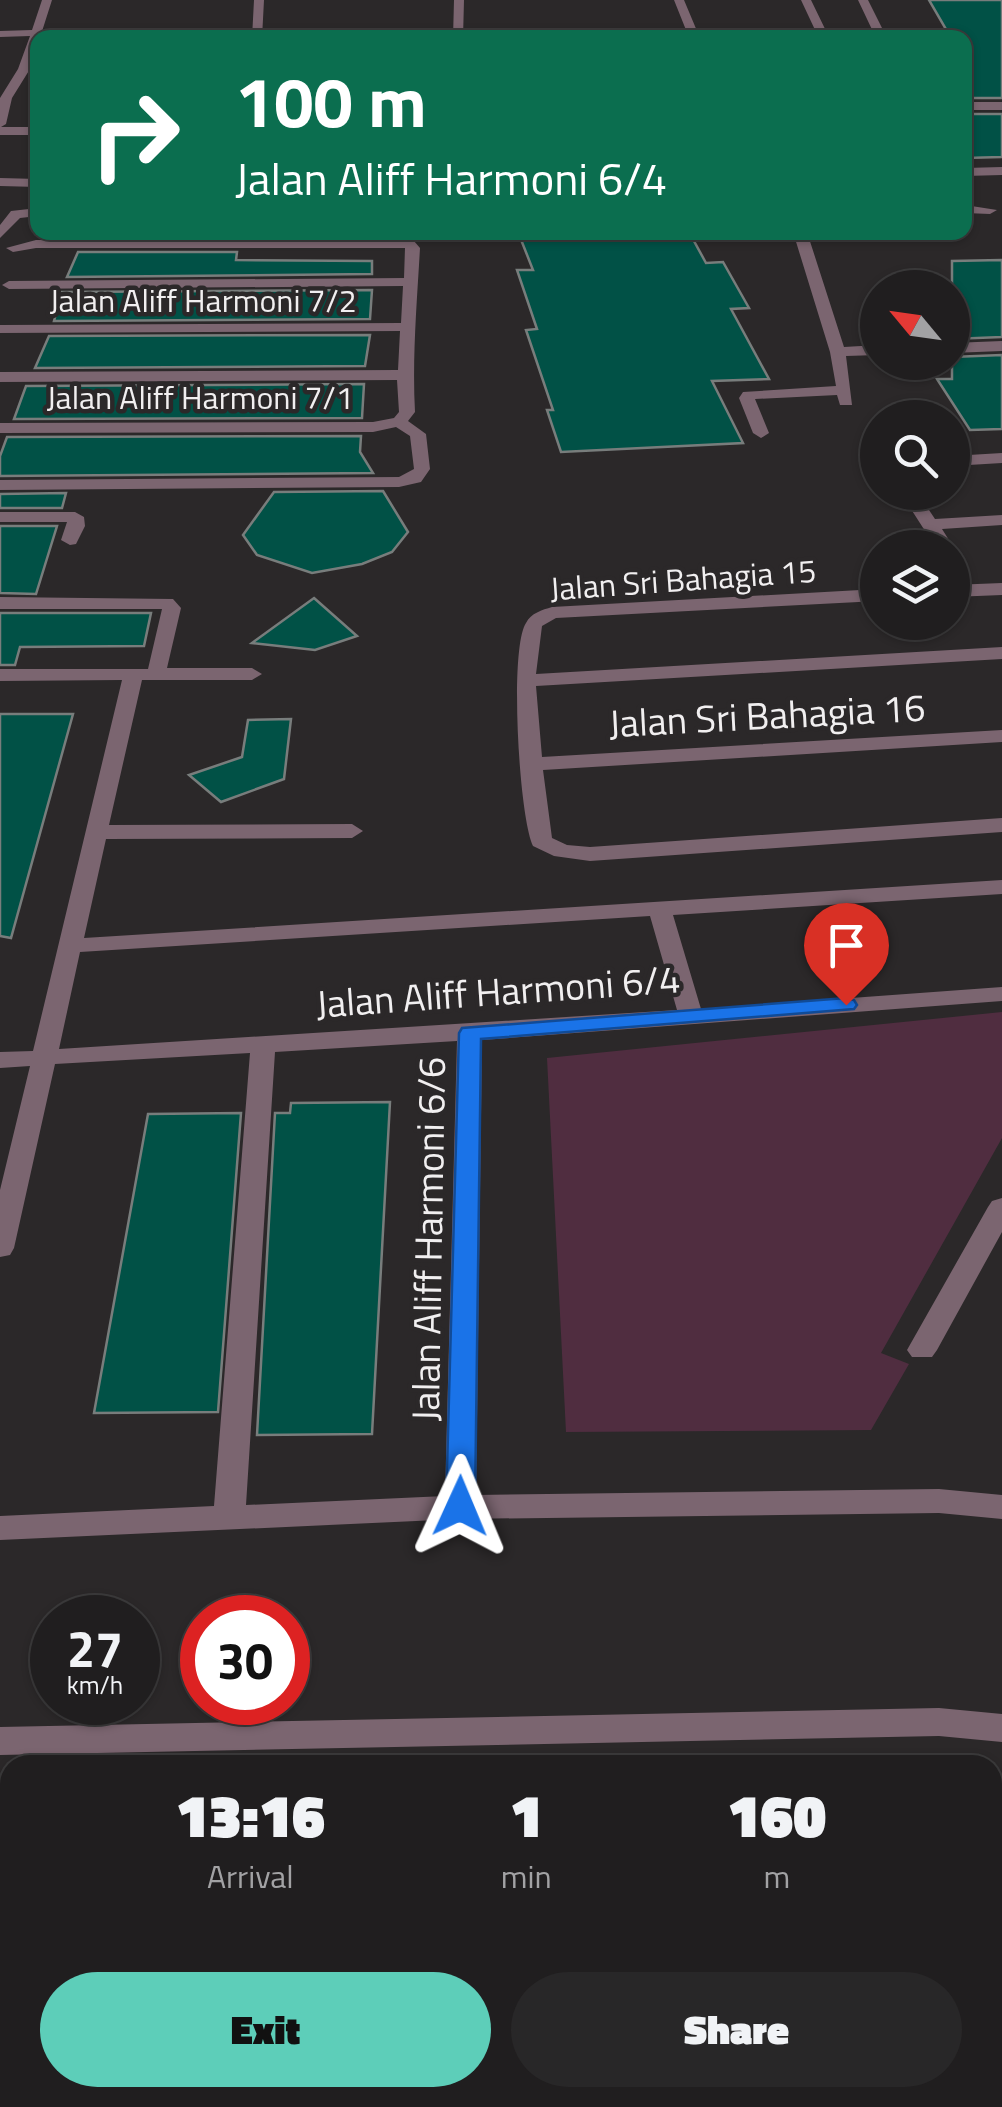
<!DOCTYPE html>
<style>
body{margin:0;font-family:"Titillium Web",sans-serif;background:#282728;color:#f1f3f6;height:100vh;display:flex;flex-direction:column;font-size:38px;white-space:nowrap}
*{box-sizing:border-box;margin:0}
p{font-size:32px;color:#a2a2a4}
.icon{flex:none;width:55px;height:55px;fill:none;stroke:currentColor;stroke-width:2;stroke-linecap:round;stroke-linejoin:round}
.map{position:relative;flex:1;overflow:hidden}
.details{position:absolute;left:0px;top:1755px;width:1002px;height:352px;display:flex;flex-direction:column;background:#201e1f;border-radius:30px 30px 0 0;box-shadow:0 2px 8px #0004,0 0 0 2px #3d3c3d}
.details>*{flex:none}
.guide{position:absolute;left:30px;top:30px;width:942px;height:210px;border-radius:20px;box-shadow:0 2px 8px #0004,0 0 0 2px #3d3c3d;background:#0b6e4f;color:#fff;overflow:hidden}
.needle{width:65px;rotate:299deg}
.tools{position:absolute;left:860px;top:270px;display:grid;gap:20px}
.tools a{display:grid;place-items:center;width:110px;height:110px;border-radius:50%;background:#201e1f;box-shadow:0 2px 8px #0004,0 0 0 2px #3d3c3d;font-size:50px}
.speed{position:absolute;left:30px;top:1595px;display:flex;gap:20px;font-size:50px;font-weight:700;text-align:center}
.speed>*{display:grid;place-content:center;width:130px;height:130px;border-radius:50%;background:#201e1f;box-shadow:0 2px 8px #0004,0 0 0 2px #3d3c3d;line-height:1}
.speed small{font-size:25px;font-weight:400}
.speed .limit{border:15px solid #d22;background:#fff;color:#111}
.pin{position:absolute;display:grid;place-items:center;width:85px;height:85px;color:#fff;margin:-102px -42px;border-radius:50% 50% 50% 0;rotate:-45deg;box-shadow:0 0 10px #0007}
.pin .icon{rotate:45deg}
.me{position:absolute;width:110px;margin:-55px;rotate:1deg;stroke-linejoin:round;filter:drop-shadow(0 0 8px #0008)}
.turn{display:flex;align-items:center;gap:35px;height:210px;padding:0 40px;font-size:45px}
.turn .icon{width:130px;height:130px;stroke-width:2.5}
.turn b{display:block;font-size:70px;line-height:85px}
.eta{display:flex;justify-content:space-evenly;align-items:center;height:170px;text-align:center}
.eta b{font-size:60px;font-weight:800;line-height:70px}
.primary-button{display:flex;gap:20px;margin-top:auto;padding:20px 40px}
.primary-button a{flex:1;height:115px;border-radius:60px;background:#5dceb9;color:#111;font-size:40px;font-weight:800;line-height:115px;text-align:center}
.primary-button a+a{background:#282728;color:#f1f3f6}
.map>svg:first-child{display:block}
</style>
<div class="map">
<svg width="1002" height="2107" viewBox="0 0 1002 2107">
<rect width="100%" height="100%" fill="#2b2829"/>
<path fill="#502d40" d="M1002 1012V1138L881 1353 909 1364 871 1430 566 1432 547 1058Z"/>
<path fill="#015146" stroke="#787d7c" stroke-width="2.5" d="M929 0H1002V98H965V38H951Z
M965 114H1002V157L965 158Z
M87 232H238V237L85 236Z
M518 232H689L706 263 723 262 749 308 731 309 769 379 712 381 743 443 561 452 547 410H553L526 330 537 329 517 270H533Z
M78 252H237L236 260 372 261V274L67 277Z
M1002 260V337L952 339V261Z
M372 290 370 319 54 321 62 292Z
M370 335 365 366 35 368 49 336Z
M1002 355V429L970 430 937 379H952V357Z
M364 384 362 418 14 419 26 386Z
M361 436 360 452 373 473 0 476V456L7 437Z
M383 491 408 532 392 552 362 564 312 573 257 555 243 535 274 492Z
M66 493 62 508H0V494Z
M0 526H57L36 594 0 593Z
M314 598 357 636 315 650 252 643Z
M0 613H151L144 646 20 647 15 665H0Z
M0 714H73L11 938 0 936Z
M291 719 284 779 221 802 189 775 242 757 248 720Z
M390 1102 372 1434 257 1435 275 1113H290L291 1103Z
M241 1113 218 1412 94 1413 148 1114Z"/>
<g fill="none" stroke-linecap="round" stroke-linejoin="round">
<path fill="#7b6570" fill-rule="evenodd" d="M42 0H52L30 69 12 98 6 124 1 127H38V135H0V98L18 69 30 36 0 37V31L32 30Z
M254 0H264L262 38H252Z
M454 0H464L463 38H453Z
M674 0H684L697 31 713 38 688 35Z
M801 0H811L827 33 823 38H811L816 32Z
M858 0H868L887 38H876Z
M965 102H1002V110H965Z
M1002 167V175L965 176V168Z
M0 178 38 179V187L0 186Z
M965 205 997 210 990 214 965 213Z
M38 208V216L20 218 0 238V225L11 211Z
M793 232H807L844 347 878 345V355L846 356 852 405H840L837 395 755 399 769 433 761 438 753 433 739 398 743 392 836 386 830 352Z
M36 240 414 241 420 248C417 302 412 357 415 412L408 421 426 434 430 469 421 482 399 487 0 490V480L399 477 414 469 410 436 396 427 373 432 0 433V423L373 422 394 418 399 412 397 380 0 382V372L398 370 400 331 0 333V325L401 323 403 286 9 289 2 285 9 281 404 278 405 248H36L13 252 6 248Z
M1002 341V351L952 353V343Z
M1002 453V463L952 466V456Z
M900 492H917L935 519 1002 515V525L942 529 954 548H936Z
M0 512H75L84 517 85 526 76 544 70 545 61 540 67 522H0Z
M1002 583V595L952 597V585Z
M878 589V601L556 618 542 626 536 674 1002 647V659L536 686 542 757 1002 730V742L543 770 552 838 567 845 590 847 1002 818V832L590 861 554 856 533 846C519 817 509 649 526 623 531 613 542 610 552 607Z
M0 597 173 599 181 608 167 668H252L262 674 252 680H142L109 825 352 824 363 831 352 838 106 839 84 938 1002 880V894L673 915 701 1009 1002 987V1001L482 1040 476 1495 939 1489 1002 1495V1519L939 1513 460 1519 0 1540V1516L214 1506 250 1053 55 1064 14 1248 10 1255 0 1257V1190L30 1066 0 1068V1052L33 1051 122 680 0 681V669H148L162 609H0ZM650 916 677 1010 59 1049 80 952ZM457 1041 445 1496 246 1505 275 1052Z
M1002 1198V1232L937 1350 932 1357H912L907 1350 988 1207 992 1201Z
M939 1708 1002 1714V1742L939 1736 0 1755V1727Z
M992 1950 1002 1951V1985L992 1984Z
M0 2001H10V2037H0Z
M829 2098H957L961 2107H825Z"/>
</g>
<path fill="#1a73e8" stroke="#114b97" stroke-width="2.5" d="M846 998 854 1000 857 1005 854 1009 481 1039 475 1506 470 1514 460 1517 450 1514 446 1506 459 1033 462 1028Z"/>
<g text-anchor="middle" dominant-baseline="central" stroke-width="9" stroke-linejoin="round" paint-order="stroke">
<g font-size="32" fill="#f1eff0" stroke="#2b2829">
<text x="203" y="300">Jalan Aliff Harmoni 7/2</text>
<text x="200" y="397">Jalan Aliff Harmoni 7/1</text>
<text transform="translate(683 579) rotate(-4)">Jalan Sri Bahagia 15</text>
</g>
<g font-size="38" fill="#f1eff0" stroke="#2b2829">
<text transform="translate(767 715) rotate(-3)">Jalan Sri Bahagia 16</text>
<text transform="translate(498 991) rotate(-4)">Jalan Aliff Harmoni 6/4</text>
<text transform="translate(428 1239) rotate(-89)">Jalan Aliff Harmoni 6/6</text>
</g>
</g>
</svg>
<div class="tools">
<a><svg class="needle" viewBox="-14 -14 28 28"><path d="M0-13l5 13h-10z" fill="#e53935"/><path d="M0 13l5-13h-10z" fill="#a2a2a4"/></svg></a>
<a><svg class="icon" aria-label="search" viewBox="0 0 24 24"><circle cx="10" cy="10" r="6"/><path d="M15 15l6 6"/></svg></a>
<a><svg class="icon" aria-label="layers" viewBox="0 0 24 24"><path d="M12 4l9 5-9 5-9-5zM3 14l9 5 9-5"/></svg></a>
</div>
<div class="speed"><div>27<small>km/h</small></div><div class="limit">30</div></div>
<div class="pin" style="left:846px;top:1005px;background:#d93025"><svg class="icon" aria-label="arrive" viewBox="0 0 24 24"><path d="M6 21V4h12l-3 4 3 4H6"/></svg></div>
<svg class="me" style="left:460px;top:1506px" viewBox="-20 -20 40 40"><path d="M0-17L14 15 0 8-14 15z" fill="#1a73e8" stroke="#fff" stroke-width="4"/></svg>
<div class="guide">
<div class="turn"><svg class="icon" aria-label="right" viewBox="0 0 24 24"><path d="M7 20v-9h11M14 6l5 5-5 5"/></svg><div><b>100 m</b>Jalan Aliff Harmoni 6/4</div></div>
</div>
<section class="details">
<div class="eta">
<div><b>13:16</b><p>Arrival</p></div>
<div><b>1</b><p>min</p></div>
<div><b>160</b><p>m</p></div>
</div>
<div class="primary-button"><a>Exit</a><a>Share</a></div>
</section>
</div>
